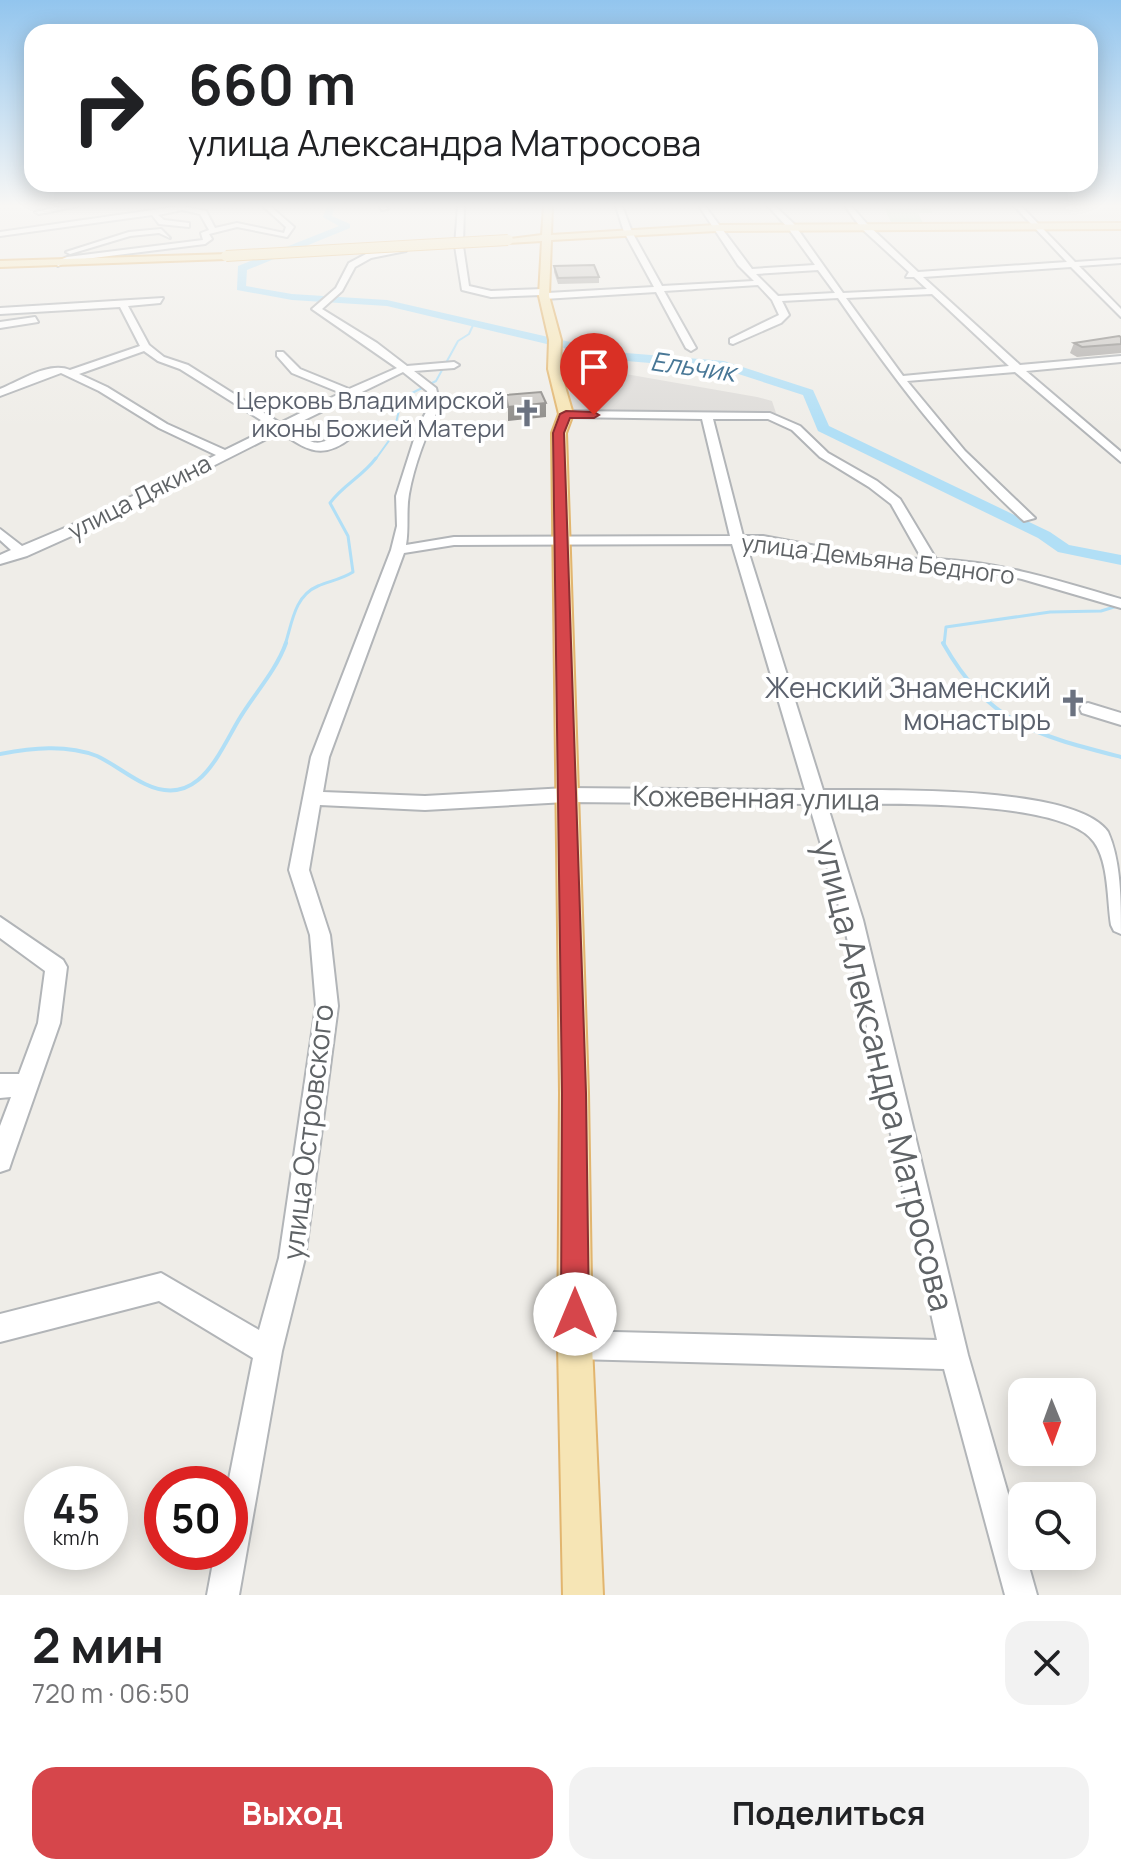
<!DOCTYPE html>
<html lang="ru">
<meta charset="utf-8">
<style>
body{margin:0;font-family:Manrope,sans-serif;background:#f2f2f2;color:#202124;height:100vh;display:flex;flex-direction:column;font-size:30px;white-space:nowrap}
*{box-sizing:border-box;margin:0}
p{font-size:26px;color:#757577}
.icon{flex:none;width:44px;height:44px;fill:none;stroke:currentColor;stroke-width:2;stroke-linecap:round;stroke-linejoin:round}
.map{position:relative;height:1595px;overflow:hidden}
.drawer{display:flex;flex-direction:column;background:#fff;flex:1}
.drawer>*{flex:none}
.hud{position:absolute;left:24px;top:24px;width:1074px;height:168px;border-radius:24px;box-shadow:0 4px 20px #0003;background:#fff;color:#202124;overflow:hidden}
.needle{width:52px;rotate:179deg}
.tools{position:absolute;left:1008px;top:1378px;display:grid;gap:16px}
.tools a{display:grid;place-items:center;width:88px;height:88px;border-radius:16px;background:#fff;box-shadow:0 4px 20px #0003;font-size:40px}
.speed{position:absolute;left:24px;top:1466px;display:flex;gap:16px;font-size:40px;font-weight:700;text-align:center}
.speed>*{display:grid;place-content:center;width:104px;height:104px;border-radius:50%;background:#fff;box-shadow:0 4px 20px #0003;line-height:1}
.speed small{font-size:20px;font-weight:400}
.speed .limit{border:12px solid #d22;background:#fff;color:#111}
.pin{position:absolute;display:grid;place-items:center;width:68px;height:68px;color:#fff;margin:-82px -34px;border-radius:50% 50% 50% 0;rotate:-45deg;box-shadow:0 0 8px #0007}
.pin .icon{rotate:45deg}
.me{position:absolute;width:88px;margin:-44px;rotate:0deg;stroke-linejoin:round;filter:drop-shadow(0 0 6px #0008)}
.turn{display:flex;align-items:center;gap:28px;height:168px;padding:0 32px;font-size:36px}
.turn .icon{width:104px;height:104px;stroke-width:2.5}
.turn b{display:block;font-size:56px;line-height:68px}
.round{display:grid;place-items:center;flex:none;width:84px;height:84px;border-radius:24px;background:#f2f2f2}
.head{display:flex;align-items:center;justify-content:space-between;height:136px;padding:0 32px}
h1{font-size:48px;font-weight:700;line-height:60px}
.cta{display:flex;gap:16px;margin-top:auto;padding:16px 32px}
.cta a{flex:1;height:92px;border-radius:24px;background:#d6464b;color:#fff;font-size:32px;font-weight:700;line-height:92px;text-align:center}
.cta a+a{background:#f2f2f2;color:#202124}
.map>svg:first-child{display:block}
</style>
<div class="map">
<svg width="1121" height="1595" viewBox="0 0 1121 1595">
<rect width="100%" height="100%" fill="#efede8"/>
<path fill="#dedcd9" d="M569 360 597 369 757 397 772 401 776 413 570 411Z"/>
<path fill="#cae3c7" d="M887 206H952L954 208H930L933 213H918L923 223 892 224 884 207Z"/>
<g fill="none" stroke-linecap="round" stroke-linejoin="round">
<path stroke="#b1dff6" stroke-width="2" d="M375 460 393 435 402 398 436 381 458 341 469 334 474 323"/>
<path stroke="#b1dff6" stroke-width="3" d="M285 645C292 624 294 596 318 586 330 581 342 579 353 572L348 536 330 503C343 485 363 476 376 458
M944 645 946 627 1050 612 1101 611 1121 605"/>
<path stroke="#b1dff6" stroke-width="4" d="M943 643C989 724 1036 735 1121 757
M0 754C32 748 66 744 97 756 114 764 128 776 145 784 197 809 217 757 238 721 253 695 275 673 286 643"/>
<path fill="#b1dff6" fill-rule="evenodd" d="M327 206H340L334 209 332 216 350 224V228L247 270 246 286 292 294 387 300 614 352 724 361 813 390 829 426 1050 532 1069 545 1121 555V565L1058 552 1038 538 818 431 803 395 723 369 614 360 387 306 292 300 237 290 238 266 339 226 323 217Z"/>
<defs>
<path id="minor" d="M64 206H78L39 214 35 212Z
M181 206 206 211 215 228 237 223 284 233 286 227 263 206H270L294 227 287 237 237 227 209 234 212 239 205 244 69 261 58 266 55 262 67 257 203 240 201 233 209 230 200 214 182 210 158 215 164 220 189 223V227L159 224 152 215 0 236V232Z
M379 206H385L388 209 382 210Z
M458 206H464L463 246 469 286 491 291 544 289 547 293 654 287 624 232 616 206H622L632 232 662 286 754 281 738 265 699 206H705L752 269 815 265 788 228 768 206H775L794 224 843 293 927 289 914 277H906L909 272 861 228 845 206H851L867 224 918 272 1067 262 1014 206H1021L1075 262 1121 259V263L1079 266 1121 309V317L1071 267 923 277 1020 365 1121 356V362L1026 371 1121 452V462L1015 372 907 381 965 451 1035 518 1024 521C951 455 894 379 838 298L782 301 789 315 781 323 733 344 730 343V339L779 315 772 300 758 285 664 291 696 348 691 351 686 348 656 292 544 299 541 295 491 297 462 290 455 246ZM818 270 835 293 778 296 756 274ZM932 294 1009 366 903 376 846 298Z
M161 229 170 238 159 233 130 236 70 254 66 252 129 232Z
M403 247 406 251 371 258 355 267 342 291 322 309 377 343 407 366 454 362 459 365 454 368 414 371 436 388 440 405C427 432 414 465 409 494 406 511 409 528 406 545L454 537 730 536 702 419 566 417 561 414 566 411 770 413 800 426 828 453 877 481 900 499 936 559C1001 562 1060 581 1121 599V608L1022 579 973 569 875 565 763 544H746L823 790C880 791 1075 784 1108 832 1121 861 1121 901 1121 934L1114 931 1111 925C1107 900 1109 863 1094 842 1064 798 879 804 827 804L863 920 968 1355 1022 1542V1556H1026L1037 1595H1005L944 1369 575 1359 565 1355 561 1345 565 1335 575 1331 937 1340 843 920 809 804 566 802 425 810 320 805 309 870 330 935 338 1006 305 1258 282 1351 239 1595H207L215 1552H230L228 1484 253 1358 159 1301 0 1342V1314L161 1273 259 1330 279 1258 316 1006 310 935 289 870 311 757 391 550 397 526 396 496 418 427 430 405 427 391 403 372 288 428C320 448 312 445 346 434L352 437C322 461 307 450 280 432L96 525 27 556 0 564V555L11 550 0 540V529L22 546 86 519 216 455 159 428 99 391 61 373 0 396V389C20 381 49 361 70 370L140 346 120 307 0 314V308L163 298 160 303 128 306 149 345 164 357 188 365 280 423 341 393 292 373 277 356V352H283L300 369 349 389 397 368 312 309 336 288 349 263 366 254ZM144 351 158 361 180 369 272 427 225 450 167 424 107 387 79 374ZM713 419H768L792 430 820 457 869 487 891 504 922 559 875 557 763 536H743ZM732 544 805 790 566 788 425 796 323 792 329 757 404 553 454 545Z
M35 317 38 322 0 328V322Z
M1088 703 1121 713V725L1082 713 1080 709 1082 705Z
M0 917 63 960 67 967 60 1023 12 1160 9 1169 0 1172V1126L11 1097 0 1098V1074H19L38 1023 45 971 0 938Z"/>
<path id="major" d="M544 206H552L551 235 716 225 1121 223V229L716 231 551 240 549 296 561 340 560 369 573 414 566 433 588 1093 592 1345 603 1595H563L558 1345 560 1093 552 433 559 414 548 369 549 340 539 296 542 241 508 243 503 240 542 235Z
M229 254 226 259 0 267V261Z"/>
</defs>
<use href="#minor" stroke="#b2b5b8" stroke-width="4"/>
<use href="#major" stroke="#e2b56e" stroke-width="4"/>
<use href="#minor" fill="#fff" fill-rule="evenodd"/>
<use href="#major" fill="#f6e5b5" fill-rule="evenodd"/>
<defs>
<path id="major-bridge" d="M226 256 508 240"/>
</defs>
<use href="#major-bridge" stroke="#e2b56e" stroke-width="12" stroke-linecap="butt"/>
<use href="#major-bridge" stroke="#f6e5b5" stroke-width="10"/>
</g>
<path fill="#afaca9" d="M554 266 599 277V283L558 284 554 272Z
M1121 337V353L1077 357 1070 353 1074 343Z"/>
<path fill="#8e8c89" d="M546 403V417L508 421V407Z"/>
<path fill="#cbc8c4" stroke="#8e8c89" stroke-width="2" d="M594 265 599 277 558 278 554 266Z
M1119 336 1121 337V344L1082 347 1074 343Z
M541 392 546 403 508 407 506 395Z"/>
<linearGradient id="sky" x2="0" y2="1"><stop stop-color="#92c5ee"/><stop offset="0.48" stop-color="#f8f7f5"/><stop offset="1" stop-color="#f8f7f5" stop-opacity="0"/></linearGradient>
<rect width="1121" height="429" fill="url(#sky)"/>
<path fill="#d6464b" stroke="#8b2e31" stroke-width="2" d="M566 411 594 412 599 415 594 418H570L564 433 586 1093 589 1314 584 1323 575 1328 565 1323 561 1314 562 1093 553 433 560 414Z"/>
<defs>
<symbol id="church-bare" viewBox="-9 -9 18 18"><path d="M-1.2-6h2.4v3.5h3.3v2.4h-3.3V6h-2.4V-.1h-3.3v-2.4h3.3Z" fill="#6b7280" stroke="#fff" stroke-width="2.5" paint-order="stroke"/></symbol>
</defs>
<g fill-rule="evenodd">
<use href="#church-bare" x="507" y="393" width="40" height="40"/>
<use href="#church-bare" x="1053" y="683" width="40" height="40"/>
</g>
<g text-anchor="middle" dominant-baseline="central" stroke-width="8" stroke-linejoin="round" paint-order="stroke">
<g font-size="24" fill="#5b616d" stroke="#fff" text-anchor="end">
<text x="505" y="399">Церковь Владимирской<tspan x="505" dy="28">иконы Божией Матери</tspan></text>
</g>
<g font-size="24" fill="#5f6366" stroke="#fff">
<text transform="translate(139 496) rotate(-27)">улица Дякина</text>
<text transform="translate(878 558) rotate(7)">улица Демьяна Бедного</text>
</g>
<g font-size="26" font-style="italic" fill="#487796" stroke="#fff">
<text transform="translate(693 366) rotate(8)">Ельчик</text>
</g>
<g font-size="28" fill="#5b616d" stroke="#fff" text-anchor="end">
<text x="1051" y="687">Женский Знаменский<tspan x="1051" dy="32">монастырь</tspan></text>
</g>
<g font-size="28" fill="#5f6366" stroke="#fff">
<text transform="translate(756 797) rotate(1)">Кожевенная улица</text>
<text transform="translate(307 1132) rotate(-83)">улица Островского</text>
</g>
<g font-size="34" fill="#5f6366" stroke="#fff">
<text transform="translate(885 1075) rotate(76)">улица Александра Матросова</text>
</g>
</g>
</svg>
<div class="tools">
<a><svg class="needle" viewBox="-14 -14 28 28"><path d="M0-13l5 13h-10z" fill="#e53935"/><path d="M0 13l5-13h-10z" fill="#757577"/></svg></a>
<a><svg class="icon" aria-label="search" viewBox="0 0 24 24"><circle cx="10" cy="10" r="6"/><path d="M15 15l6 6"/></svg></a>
</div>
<div class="speed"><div>45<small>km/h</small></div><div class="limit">50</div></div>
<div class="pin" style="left:594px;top:415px;background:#d93025"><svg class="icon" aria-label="arrive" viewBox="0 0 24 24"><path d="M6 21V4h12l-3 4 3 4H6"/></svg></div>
<svg class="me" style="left:575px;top:1314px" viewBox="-20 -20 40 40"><circle r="19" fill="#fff"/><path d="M0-13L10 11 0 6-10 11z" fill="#d6464b"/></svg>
<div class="hud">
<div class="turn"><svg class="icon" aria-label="right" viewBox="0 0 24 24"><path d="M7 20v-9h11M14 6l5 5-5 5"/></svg><div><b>660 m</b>улица Александра Матросова</div></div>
</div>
</div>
<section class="drawer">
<div class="head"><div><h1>2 мин</h1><p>720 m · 06:50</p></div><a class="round"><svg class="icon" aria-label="close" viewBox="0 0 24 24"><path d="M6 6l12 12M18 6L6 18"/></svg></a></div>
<div class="cta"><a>Выход</a><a>Поделиться</a></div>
</section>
